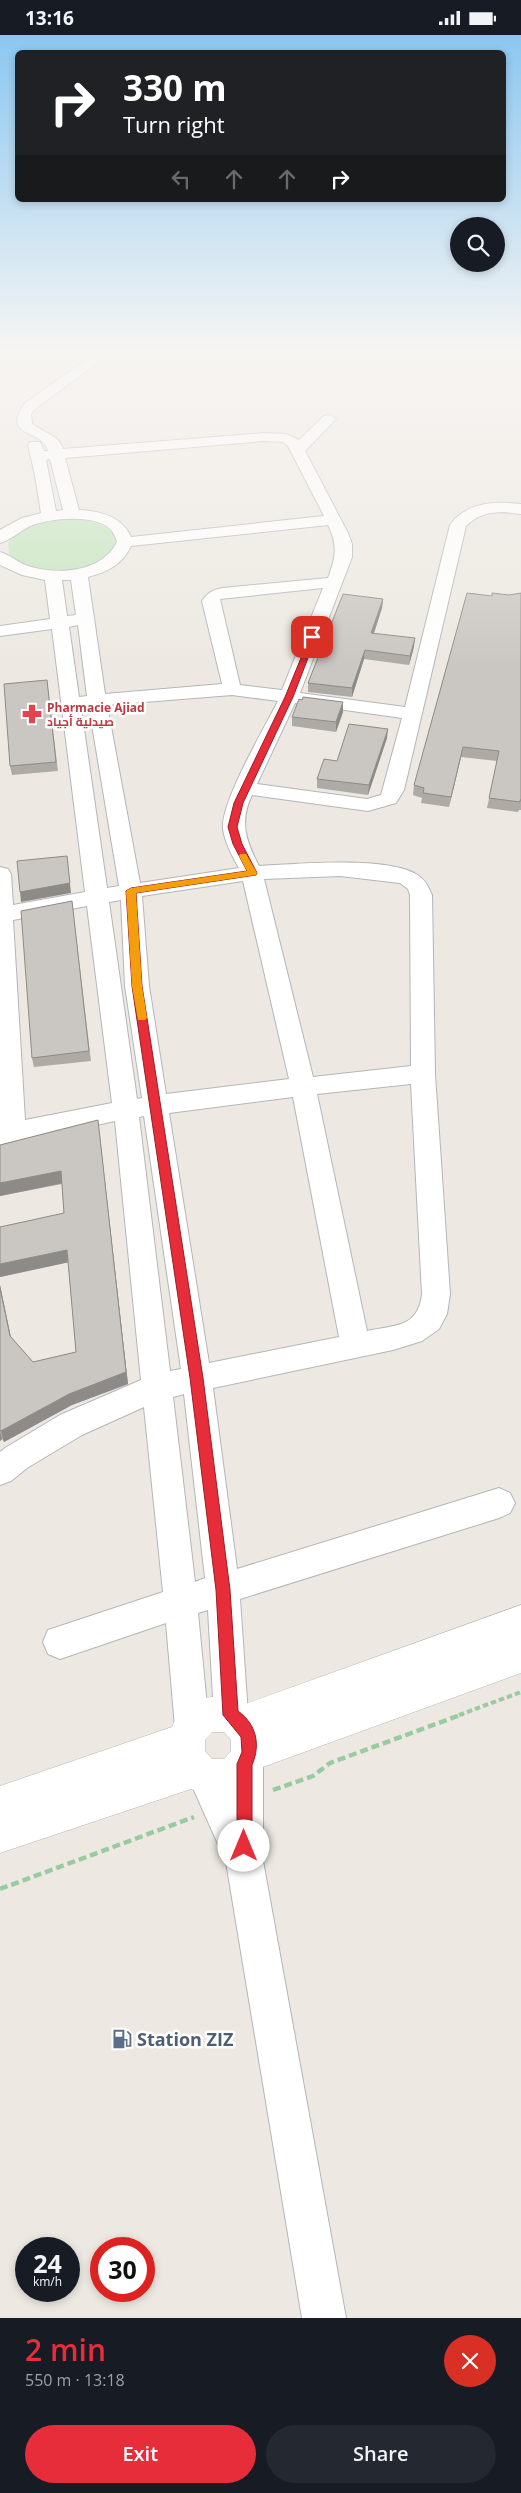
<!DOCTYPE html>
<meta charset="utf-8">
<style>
body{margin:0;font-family:"Open Sans",Cairo,sans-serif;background:#242831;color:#f1f3f6;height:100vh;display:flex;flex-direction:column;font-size:19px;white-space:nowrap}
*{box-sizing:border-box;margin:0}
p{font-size:16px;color:#9ea1a6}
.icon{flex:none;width:28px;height:28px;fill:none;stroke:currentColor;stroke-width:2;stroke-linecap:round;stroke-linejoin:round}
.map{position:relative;height:2283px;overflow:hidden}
.panel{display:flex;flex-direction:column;background:#171b24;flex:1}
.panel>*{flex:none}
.top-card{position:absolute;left:15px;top:15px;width:491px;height:152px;border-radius:8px;box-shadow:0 2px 8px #0003;background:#202124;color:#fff;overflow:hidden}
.tools{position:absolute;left:450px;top:182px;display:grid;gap:10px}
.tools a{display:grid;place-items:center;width:55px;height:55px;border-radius:50%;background:#171b24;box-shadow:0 2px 8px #0003;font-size:25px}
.speed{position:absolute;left:15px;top:2202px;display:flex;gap:10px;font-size:25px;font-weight:700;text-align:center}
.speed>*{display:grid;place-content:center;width:65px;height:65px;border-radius:50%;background:#171b24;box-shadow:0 2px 8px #0003;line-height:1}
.speed small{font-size:12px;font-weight:400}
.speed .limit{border:8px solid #d22;background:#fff;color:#111}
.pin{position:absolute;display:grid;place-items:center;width:42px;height:42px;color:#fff;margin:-21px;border-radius:10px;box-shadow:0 2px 8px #0006}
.me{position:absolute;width:55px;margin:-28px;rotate:0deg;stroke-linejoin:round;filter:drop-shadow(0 0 4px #0008)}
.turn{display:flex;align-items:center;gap:18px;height:105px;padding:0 25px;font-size:22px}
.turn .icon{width:65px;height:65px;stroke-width:2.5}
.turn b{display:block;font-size:35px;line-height:42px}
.lanes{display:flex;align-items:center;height:48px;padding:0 25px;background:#0003;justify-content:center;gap:25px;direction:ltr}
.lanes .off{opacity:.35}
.round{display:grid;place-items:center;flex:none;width:52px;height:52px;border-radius:26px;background:#242831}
.summary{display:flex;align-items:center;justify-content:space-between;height:85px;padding:0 25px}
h1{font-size:30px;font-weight:600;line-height:38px;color:#e82d3a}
.primary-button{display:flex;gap:10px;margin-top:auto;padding:10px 25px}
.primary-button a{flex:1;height:58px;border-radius:30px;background:#e82d3a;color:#fff;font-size:20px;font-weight:600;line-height:58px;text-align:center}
.primary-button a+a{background:#242831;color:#f1f3f6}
.status{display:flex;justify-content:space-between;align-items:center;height:35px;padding:0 25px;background:#171b24;direction:ltr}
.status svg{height:14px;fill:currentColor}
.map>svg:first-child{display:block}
</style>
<div class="status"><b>13:16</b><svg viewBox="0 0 49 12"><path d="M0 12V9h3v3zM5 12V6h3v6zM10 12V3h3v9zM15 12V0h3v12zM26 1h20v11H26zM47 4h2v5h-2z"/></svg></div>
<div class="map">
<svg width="521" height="2283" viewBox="0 0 521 2283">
<rect width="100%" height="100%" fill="#ede9e2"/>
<path fill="#c4e5be" d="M58 484C78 483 99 485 114 499L116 511C114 515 111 520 107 523 81 541 31 543 9 519L8 508C19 490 40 487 58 484Z"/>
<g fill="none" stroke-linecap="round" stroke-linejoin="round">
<defs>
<path id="street" d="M103 313H118L35 374 31 379 32 388C42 398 59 399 63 414L264 398 286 399 299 405 324 381 329 380 336 384 305 416 348 498 352 509V522L300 658 405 672 450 490C466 467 496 466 521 469V479C500 476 482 475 466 491L404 755 396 768 368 776 252 760C239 787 246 806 259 831 297 829 384 821 416 839 425 844 428 851 432 860L435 1039 450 1259 447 1279 439 1294 422 1306 393 1315 213 1353 237 1534 499 1453 510 1458 515 1468 510 1478 499 1483 240 1564 248 1680 243 1692 231 1697 219 1692 214 1680 208 1575 198 1578 209 1692 204 1704 192 1709 180 1704 175 1692 166 1588 60 1624 48 1619 43 1607 48 1595 163 1557 144 1372 82 1400 27 1433 11 1446 0 1450V1417L5 1413 60 1380 141 1345 115 1086 0 1111V832L8 834 11 839 13 870 85 857 52 594 0 601V591L50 584 45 545 22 540 0 530V517C11 520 19 529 31 532 60 540 102 537 117 507 116 504 114 499 112 496 98 478 49 483 30 491 20 496 11 505 0 508V495L22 483 41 478 35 440 28 410 30 407H40L44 416H48C43 393 0 404 25 368ZM264 406 283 407 288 411 324 481 131 502C122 481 100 476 79 475L65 423ZM50 424 63 475 56 476 46 425ZM328 490C338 510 336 522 328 543L223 553C213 555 208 557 202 566L222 649 105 659 88 542C107 537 122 530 131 511ZM62 545H71L76 580 67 581ZM323 553 282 655 240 650 220 564ZM78 590 87 661 79 662 69 592ZM232 660 278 666C265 692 220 768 223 794 225 808 232 821 239 833L140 848 107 670ZM295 668 402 683 381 760 367 764 257 749ZM89 672 119 851 107 853 81 673ZM340 841 400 848 408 854 410 860 411 1031 313 1042 264 844ZM243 846 289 1044 166 1059 149 951 142 861ZM121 865 125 951 142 1063 137 1064 109 867ZM87 871 112 1068 25 1085 13 885ZM411 1049 422 1259C418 1293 395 1290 367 1296L317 1059ZM293 1062 339 1302 209 1328 169 1078ZM144 1081 181 1334 170 1336 139 1082ZM184 1359 205 1543 195 1547 173 1362Z
M245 1711 258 1716 263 1729V1826L346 2283H302L226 1827 188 1742 193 1729 206 1724 219 1729 227 1747V1729L232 1716Z"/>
<path id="secondary" d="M521 1570V1638L263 1732C250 1764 220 1766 191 1754L0 1818V1751L172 1692C186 1660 215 1656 245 1669ZM212 1697H224L231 1705V1716L224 1724H212L205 1716V1705Z"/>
</defs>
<use href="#street" stroke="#b3b6b9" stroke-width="2"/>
<use href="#secondary" stroke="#b3b8bc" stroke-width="1"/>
<path stroke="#9acba0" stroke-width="4" stroke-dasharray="5.5 3" stroke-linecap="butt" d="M459 1680 521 1657"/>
<path stroke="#9acba0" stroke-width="4.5" stroke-dasharray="8 4" stroke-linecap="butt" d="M273 1755 313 1741 330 1728 463 1679
M0 1854 194 1782"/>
<use href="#street" fill="#fff" fill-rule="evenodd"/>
<use href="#secondary" fill="#fff" fill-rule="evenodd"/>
</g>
<path fill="#aeaaa6" d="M521 558V775H519L518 777 487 773 497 726 461 722 449 772 421 768 422 763 413 760 414 750 492 561 509 560Z
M383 564 382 573 374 598 414 612 409 630 364 624 352 662 308 657V648Z
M47 645 58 736 12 740 10 731Z
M343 677 336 697 292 691V682Z
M387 703 368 760 317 753V744L337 726Z
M72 866 91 1026 34 1032 32 1023Z
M98 1085 128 1349 72 1370 4 1407 2 1404 0 1406V1250L11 1302 33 1327 76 1317 68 1227 0 1242 64 1178 62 1149 0 1161V1110Z"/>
<path fill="#8d8b87" d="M383 564 382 573 371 607V598Z
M415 603 414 612 409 630 410 621Z
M365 615 364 624 352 662V653Z
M343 667V677L336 697V687Z
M388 694 387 703 368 760 369 750Z
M463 712 461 722 449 772 451 762Z
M67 821 71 858 21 867 20 857Z
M98 1085 128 1349 72 1370 4 1407 1 1396 69 1359 126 1337Z
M61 1136 63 1148 0 1161V1148Z
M67 1215 70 1227 0 1242V1229Z
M0 1250 13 1313 10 1301 0 1253Z
M0 1397 2 1404 0 1406Z"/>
<path fill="#cac6c1" stroke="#8d8b87" d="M467 558 492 561V558L509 560 521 558V765H520V767L489 763 499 716 463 712 451 762 423 758 424 753 414 750Z
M343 559 383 564 371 598 415 603 410 621 365 615 352 653 308 648Z
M47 645 56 727 10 731 4 649Z
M303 662 343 667 336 687 292 682 299 664 302 665Z
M349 689 388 694 369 750 317 744 324 724 337 726Z
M67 821 70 848 20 857 17 826Z
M72 866 89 1016 32 1023 21 876Z
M98 1085 126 1337 69 1359 1 1396 0 1395V1253L10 1301 33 1327 76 1317 67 1215 0 1229V1192L64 1178 61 1136 0 1148V1110Z"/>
<linearGradient id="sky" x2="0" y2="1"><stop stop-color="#8bc7f1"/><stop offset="0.5" stop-color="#f7f5f2"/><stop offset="1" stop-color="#f7f5f2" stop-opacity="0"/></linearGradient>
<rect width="521" height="632" fill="url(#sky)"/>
<path fill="#e82d3a" stroke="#971d26" d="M310 601 316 602 293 662 243 768 237 792 242 809 257 838 256 840 136 858 142 951 203 1343 230 1555 238 1676C256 1689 261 1709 252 1730V1811L250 1817 244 1819 239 1817 237 1811V1729L242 1717 241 1702 223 1680 216 1555 190 1343 132 951 126 856 131 853 247 836 233 809 228 792 234 768 285 662Z"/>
<path fill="#f59e0b" d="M240 819H246L257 838 256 840 136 858 142 951 147 983 145 985H138L132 951 126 856 131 853 247 836 239 821Z"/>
<defs>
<symbol id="pharmacy-bare" viewBox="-9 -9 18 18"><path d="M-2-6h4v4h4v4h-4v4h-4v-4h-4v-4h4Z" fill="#e0444e" stroke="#fff" stroke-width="2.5" paint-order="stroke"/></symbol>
<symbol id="fuel-bare" viewBox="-9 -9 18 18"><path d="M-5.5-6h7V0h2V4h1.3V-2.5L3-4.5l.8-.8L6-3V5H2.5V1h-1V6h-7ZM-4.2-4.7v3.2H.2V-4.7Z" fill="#5c6f8a" stroke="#fff" stroke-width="2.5" paint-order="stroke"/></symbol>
</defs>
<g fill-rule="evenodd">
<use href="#pharmacy-bare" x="18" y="665" width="28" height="28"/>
<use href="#fuel-bare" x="108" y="1990" width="28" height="28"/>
</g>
<g text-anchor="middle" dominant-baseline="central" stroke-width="5" stroke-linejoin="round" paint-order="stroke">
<g font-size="12" font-weight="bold" fill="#be3a42" stroke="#fff" text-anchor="start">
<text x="47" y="672">Pharmacie Ajiad<tspan x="47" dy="14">صيدلية أجياد</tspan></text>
</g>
<g font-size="18" font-weight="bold" fill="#4e5e75" stroke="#fff" text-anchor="start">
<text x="137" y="2004">Station ZIZ</text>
</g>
</g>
</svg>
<div class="tools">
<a><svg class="icon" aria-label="search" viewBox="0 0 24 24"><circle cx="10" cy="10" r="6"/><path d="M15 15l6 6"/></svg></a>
</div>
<div class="speed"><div>24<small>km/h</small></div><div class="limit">30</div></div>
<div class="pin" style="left:312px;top:602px;background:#d93025"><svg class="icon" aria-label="arrive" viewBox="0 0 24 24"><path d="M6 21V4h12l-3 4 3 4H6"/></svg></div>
<svg class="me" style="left:244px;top:1811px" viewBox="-20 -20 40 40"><circle r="19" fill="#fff"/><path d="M0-13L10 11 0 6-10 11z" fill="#e82d3a"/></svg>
<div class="top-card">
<div class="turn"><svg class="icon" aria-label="right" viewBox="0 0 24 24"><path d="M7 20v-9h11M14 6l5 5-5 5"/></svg><div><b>330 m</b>Turn right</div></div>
<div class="lanes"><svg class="icon off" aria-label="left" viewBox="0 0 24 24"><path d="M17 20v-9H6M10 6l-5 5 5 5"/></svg><svg class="icon off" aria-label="ahead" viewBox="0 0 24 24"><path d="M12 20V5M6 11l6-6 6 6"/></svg><svg class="icon off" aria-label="ahead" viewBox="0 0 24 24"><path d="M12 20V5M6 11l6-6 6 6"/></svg><svg class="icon" aria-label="right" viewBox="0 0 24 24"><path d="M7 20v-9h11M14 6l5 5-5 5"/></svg></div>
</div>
</div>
<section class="panel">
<div class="summary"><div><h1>2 min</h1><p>550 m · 13:18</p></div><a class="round" style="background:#d93025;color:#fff"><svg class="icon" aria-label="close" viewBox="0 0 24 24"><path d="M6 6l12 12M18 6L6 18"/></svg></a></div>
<div class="primary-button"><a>Exit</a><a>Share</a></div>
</section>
